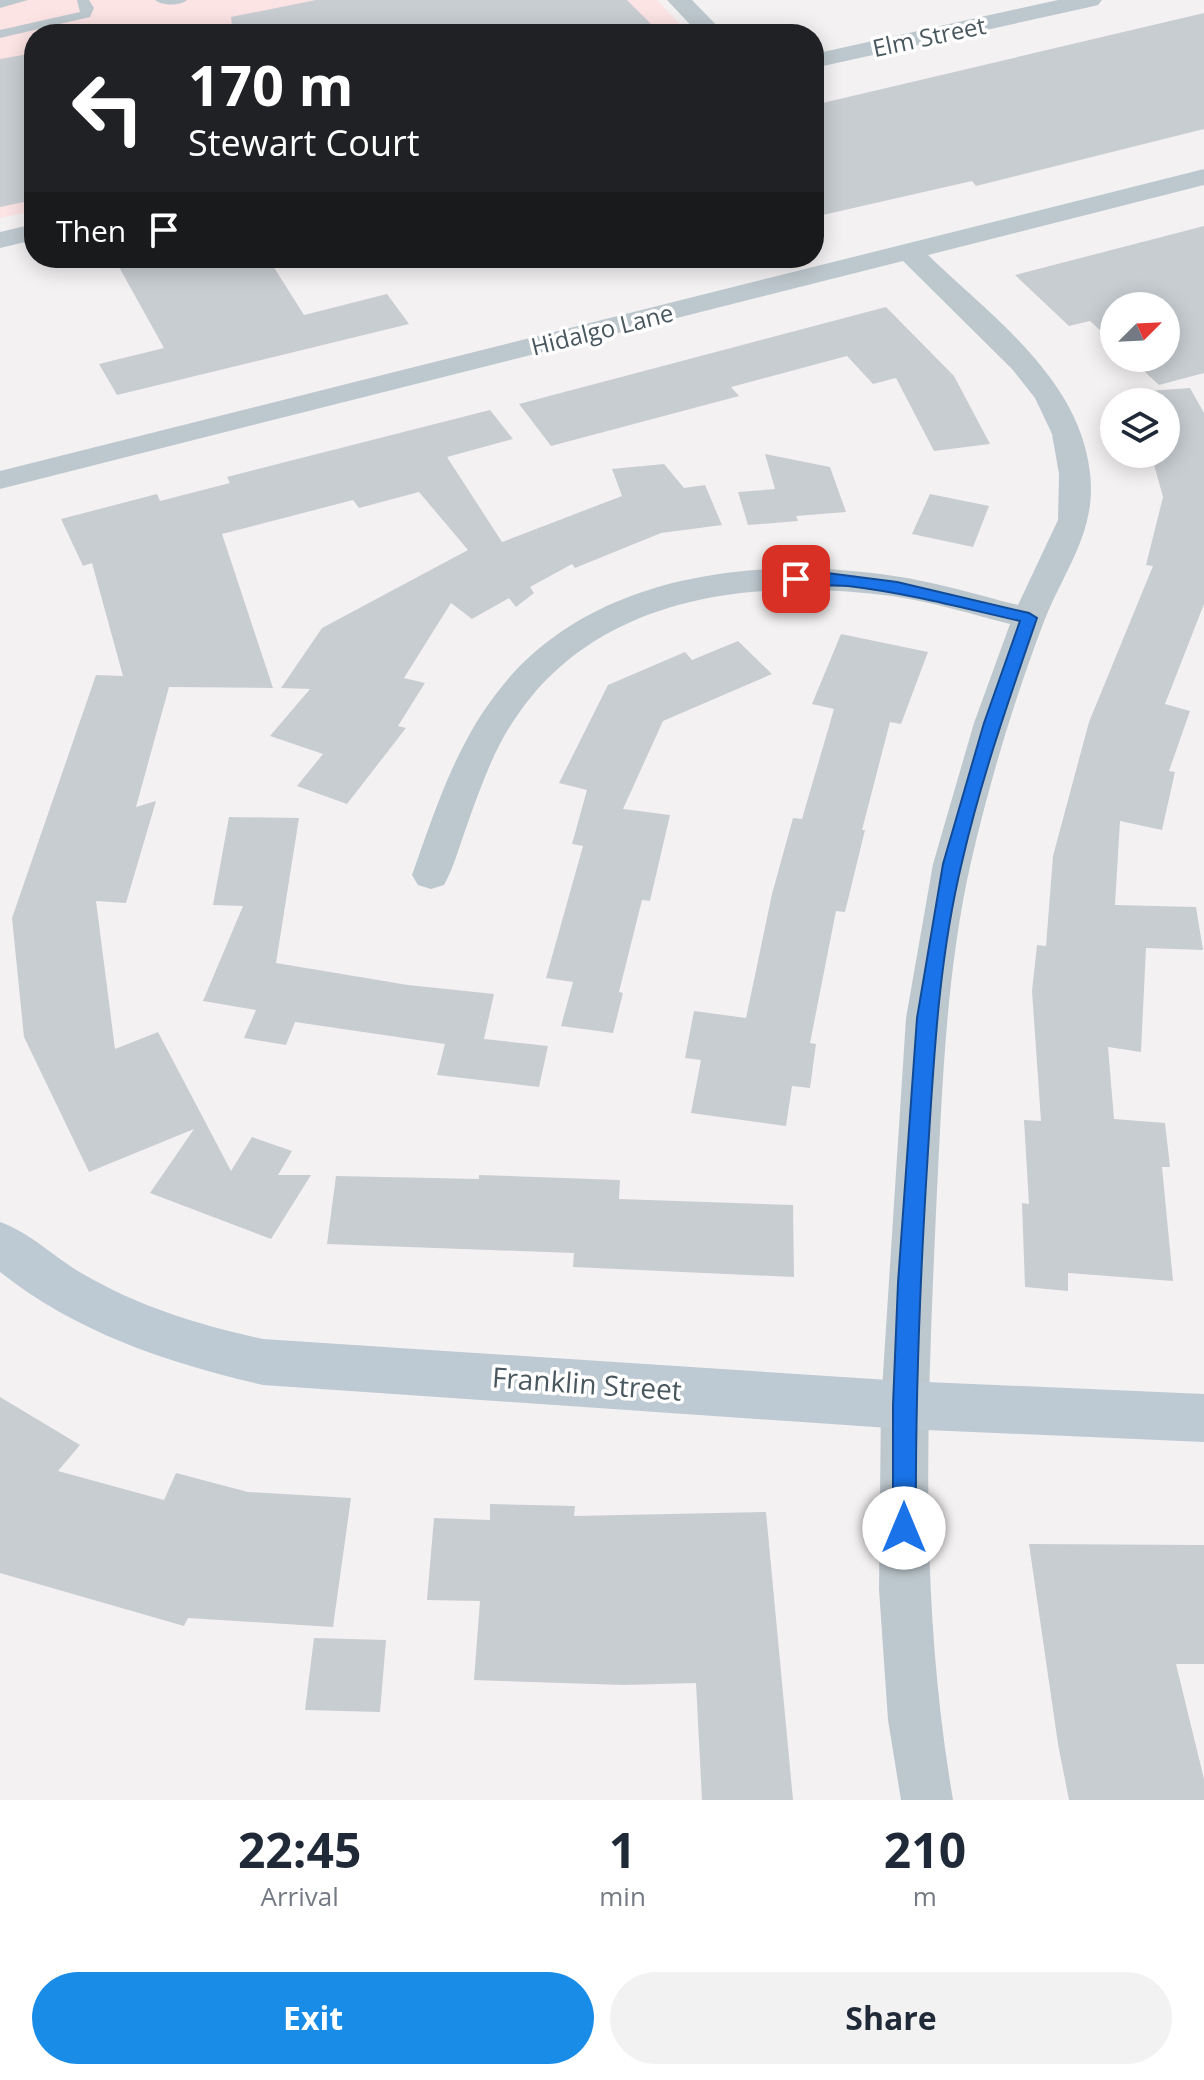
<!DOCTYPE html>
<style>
body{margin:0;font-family:"Open Sans",sans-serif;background:#f2f2f3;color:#1f2937;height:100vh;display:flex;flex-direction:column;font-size:30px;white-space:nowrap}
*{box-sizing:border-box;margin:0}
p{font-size:26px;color:#747a83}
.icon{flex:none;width:44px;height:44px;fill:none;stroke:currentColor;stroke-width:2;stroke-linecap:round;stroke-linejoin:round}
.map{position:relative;height:1800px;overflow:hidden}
.panel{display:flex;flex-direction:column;background:#fff;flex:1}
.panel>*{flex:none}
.hud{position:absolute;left:24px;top:24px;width:800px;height:244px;border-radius:32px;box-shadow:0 4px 20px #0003;background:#202124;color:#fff;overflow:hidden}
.needle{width:52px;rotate:66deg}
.tools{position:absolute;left:1100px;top:292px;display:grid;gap:16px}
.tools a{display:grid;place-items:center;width:80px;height:80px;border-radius:50%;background:#fff;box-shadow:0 4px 20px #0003;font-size:40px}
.pin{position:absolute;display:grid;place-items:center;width:68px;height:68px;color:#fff;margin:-34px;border-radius:16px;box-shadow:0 4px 12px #0006}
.me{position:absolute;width:88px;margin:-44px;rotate:0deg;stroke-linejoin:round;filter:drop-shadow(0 0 6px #0008)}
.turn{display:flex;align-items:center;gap:28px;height:168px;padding:0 32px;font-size:36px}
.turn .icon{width:104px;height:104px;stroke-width:2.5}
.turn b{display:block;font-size:56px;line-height:68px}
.then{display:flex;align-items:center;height:76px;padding:0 32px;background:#0003;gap:16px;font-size:30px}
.eta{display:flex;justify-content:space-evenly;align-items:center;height:136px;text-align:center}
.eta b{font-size:48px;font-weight:700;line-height:56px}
.action{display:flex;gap:16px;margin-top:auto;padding:16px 32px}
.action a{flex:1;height:92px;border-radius:48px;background:#188ce7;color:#fff;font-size:32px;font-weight:700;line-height:92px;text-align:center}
.action a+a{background:#f2f2f3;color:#1f2937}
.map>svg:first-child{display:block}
</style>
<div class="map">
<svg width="1204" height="1800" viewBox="0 0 1204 1800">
<rect width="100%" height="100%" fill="#f4f1f2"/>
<path fill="#fce3e4" d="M0 0H657L689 34H34V211L0 218Z"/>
<path fill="#c8cdd1" d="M316 0H627L661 34H233L231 17Z
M1204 13V129L976 186 972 181 814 217V105Z
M34 53V200L0 207V59Z
M1204 226V373L1159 385 1130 358H1166V306H1114V343L1090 321 1069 326 1015 275Z
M114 258H268L304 315 387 294 409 324 117 395 99 364 164 348Z
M886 307 954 376 990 444 934 451 896 378 873 384 847 356 731 387 739 396 551 446 519 404Z
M1190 388 1204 413V604L1165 704 1190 711 1169 771 1175 772 1162 830 1120 821 1115 905 1196 907 1203 950 1146 948 1141 1052 1108 1047 1114 1119 1165 1123 1170 1167H1162L1173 1281 1068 1273V1291L1025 1287 1022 1203 1029 1204 1024 1120 1041 1121 1032 991 1037 945 1046 946 1053 856 1089 722 1153 566 1146 565 1163 497 1151 454H1166V402H1138L1133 392Z
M490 410 513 439 447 457 502 542 622 496 612 469 664 464 684 488 705 485 722 525 661 533 575 568 572 564 530 587 534 593 516 607 509 598 472 619 451 603 404 678 425 683 398 726 406 728 347 804 297 786 323 754 270 736 310 689 281 688 322 628 468 550 419 492 359 508 353 500 222 534 273 688 169 687 136 807 156 801 126 903 96 901 115 1049 158 1032 231 1171 252 1137 292 1151 278 1175H311L271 1239 150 1193 194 1129 89 1172 24 1037 12 918 96 675 123 676 92 563 83 566 61 519 157 494 160 501 230 483 227 477Z
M765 454 830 467 846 512 796 516 798 521 748 525 738 492 775 489Z
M930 494 989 506 973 547 912 534Z
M841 634 928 652 901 724 890 722 862 830H865L845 912 836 911 810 1043 816 1044 810 1088 792 1086 786 1126 691 1113 701 1060 685 1058 694 1011 746 1018 772 894 793 818 802 819 834 709 812 704Z
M738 641 772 674 663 721 623 809 670 815 650 901 642 900 619 992 623 993 613 1033 561 1026 573 982 546 978 583 846 572 844 587 790 559 783 608 685 685 652 692 660Z
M229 817 299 818 276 963 408 985 494 994 484 1039 548 1046 539 1087 437 1075 445 1044 295 1022 286 1045 244 1038 256 1010 203 1001 243 906 213 905Z
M479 1175 620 1180 619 1199 793 1205 794 1277 573 1267 574 1253 327 1244 336 1176 479 1179Z
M0 1397 80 1445 58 1471 164 1500 176 1473 248 1492 351 1498 333 1627 188 1618 184 1626 0 1573Z
M490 1504 575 1506 574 1516 766 1512 793 1800H702L696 1683 624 1685 474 1680 480 1601 427 1600 434 1518 490 1520Z
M1029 1544 1204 1545V1664H1176L1204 1779V1800H1069L1058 1744Z
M314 1638 386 1640 380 1712 305 1710Z"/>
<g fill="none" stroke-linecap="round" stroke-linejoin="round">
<path fill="#bdc8ce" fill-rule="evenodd" d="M0 0H28L0 8Z
M77 0H89L94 8 90 17 0 38V30L80 12Z
M155 0H187C180 6 162 6 155 0Z"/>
<path fill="#bdc8ce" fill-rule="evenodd" d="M667 0H692L725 34H699Z
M1058 0H1102L1098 5 1090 7 814 68V54Z
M1204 169V185L928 255C991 316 1080 379 1090 473 1097 530 1065 569 1045 619 1015 697 990 780 971 862 945 977 942 1095 936 1212 927 1413 919 1601 953 1800H901L888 1720 879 1589 881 1405 906 1018 933 864 974 723 1010 624C971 614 932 602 892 596 758 578 603 593 519 713 494 747 480 789 466 828 459 847 454 867 444 885L431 889 418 885 412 875C434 813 455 747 496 694 586 574 755 555 894 576 937 582 977 595 1018 605L1058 520 1059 474 1052 434 1035 398 1012 369 903 261 0 489V471Z
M34 224V240L0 248V232Z"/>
<path fill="#bdcad3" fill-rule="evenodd" d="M0 1222C31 1233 55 1258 83 1274 140 1307 199 1325 263 1339L904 1381 1204 1394V1442L904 1429 263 1385C168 1363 77 1333 0 1272Z"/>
</g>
<path fill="#1a73e8" stroke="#114b97" stroke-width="2" d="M827 573 897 582 1029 613 1037 618C1009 699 981 779 962 862 939 957 934 1055 928 1151 920 1277 915 1402 916 1528L912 1535 904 1538 896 1535 893 1528V1405L898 1283 917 1018 943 864 984 723 1020 621C963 608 907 593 848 586 832 584 799 589 788 579L796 574Z"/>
<g text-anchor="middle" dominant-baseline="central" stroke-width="7" stroke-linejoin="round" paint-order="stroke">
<g font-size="24" fill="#49575f" stroke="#fff">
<text transform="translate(929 36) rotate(-12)">Elm Street</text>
<text transform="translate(602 329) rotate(-14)">Hidalgo Lane</text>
</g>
<g font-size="28" fill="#49575f" stroke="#fff">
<text transform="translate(587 1383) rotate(4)">Franklin Street</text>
</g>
</g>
</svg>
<div class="tools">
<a><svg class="needle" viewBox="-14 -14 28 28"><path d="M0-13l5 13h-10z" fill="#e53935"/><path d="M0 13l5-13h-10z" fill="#747a83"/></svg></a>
<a><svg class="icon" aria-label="layers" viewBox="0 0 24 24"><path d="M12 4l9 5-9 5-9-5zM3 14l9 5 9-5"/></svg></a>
</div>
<div class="pin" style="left:796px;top:579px;background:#d93025"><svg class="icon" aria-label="arrive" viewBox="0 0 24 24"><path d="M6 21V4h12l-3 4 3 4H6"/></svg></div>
<svg class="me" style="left:904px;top:1528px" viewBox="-20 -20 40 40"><circle r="19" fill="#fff"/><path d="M0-13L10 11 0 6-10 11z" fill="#1a73e8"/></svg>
<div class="hud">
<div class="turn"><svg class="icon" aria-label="left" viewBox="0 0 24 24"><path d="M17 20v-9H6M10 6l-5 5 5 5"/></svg><div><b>170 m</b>Stewart Court</div></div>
<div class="then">Then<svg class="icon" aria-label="arrive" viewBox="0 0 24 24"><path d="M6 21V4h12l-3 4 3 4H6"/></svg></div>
</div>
</div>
<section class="panel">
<div class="eta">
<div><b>22:45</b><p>Arrival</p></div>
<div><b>1</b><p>min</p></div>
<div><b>210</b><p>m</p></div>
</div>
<div class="action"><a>Exit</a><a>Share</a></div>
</section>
